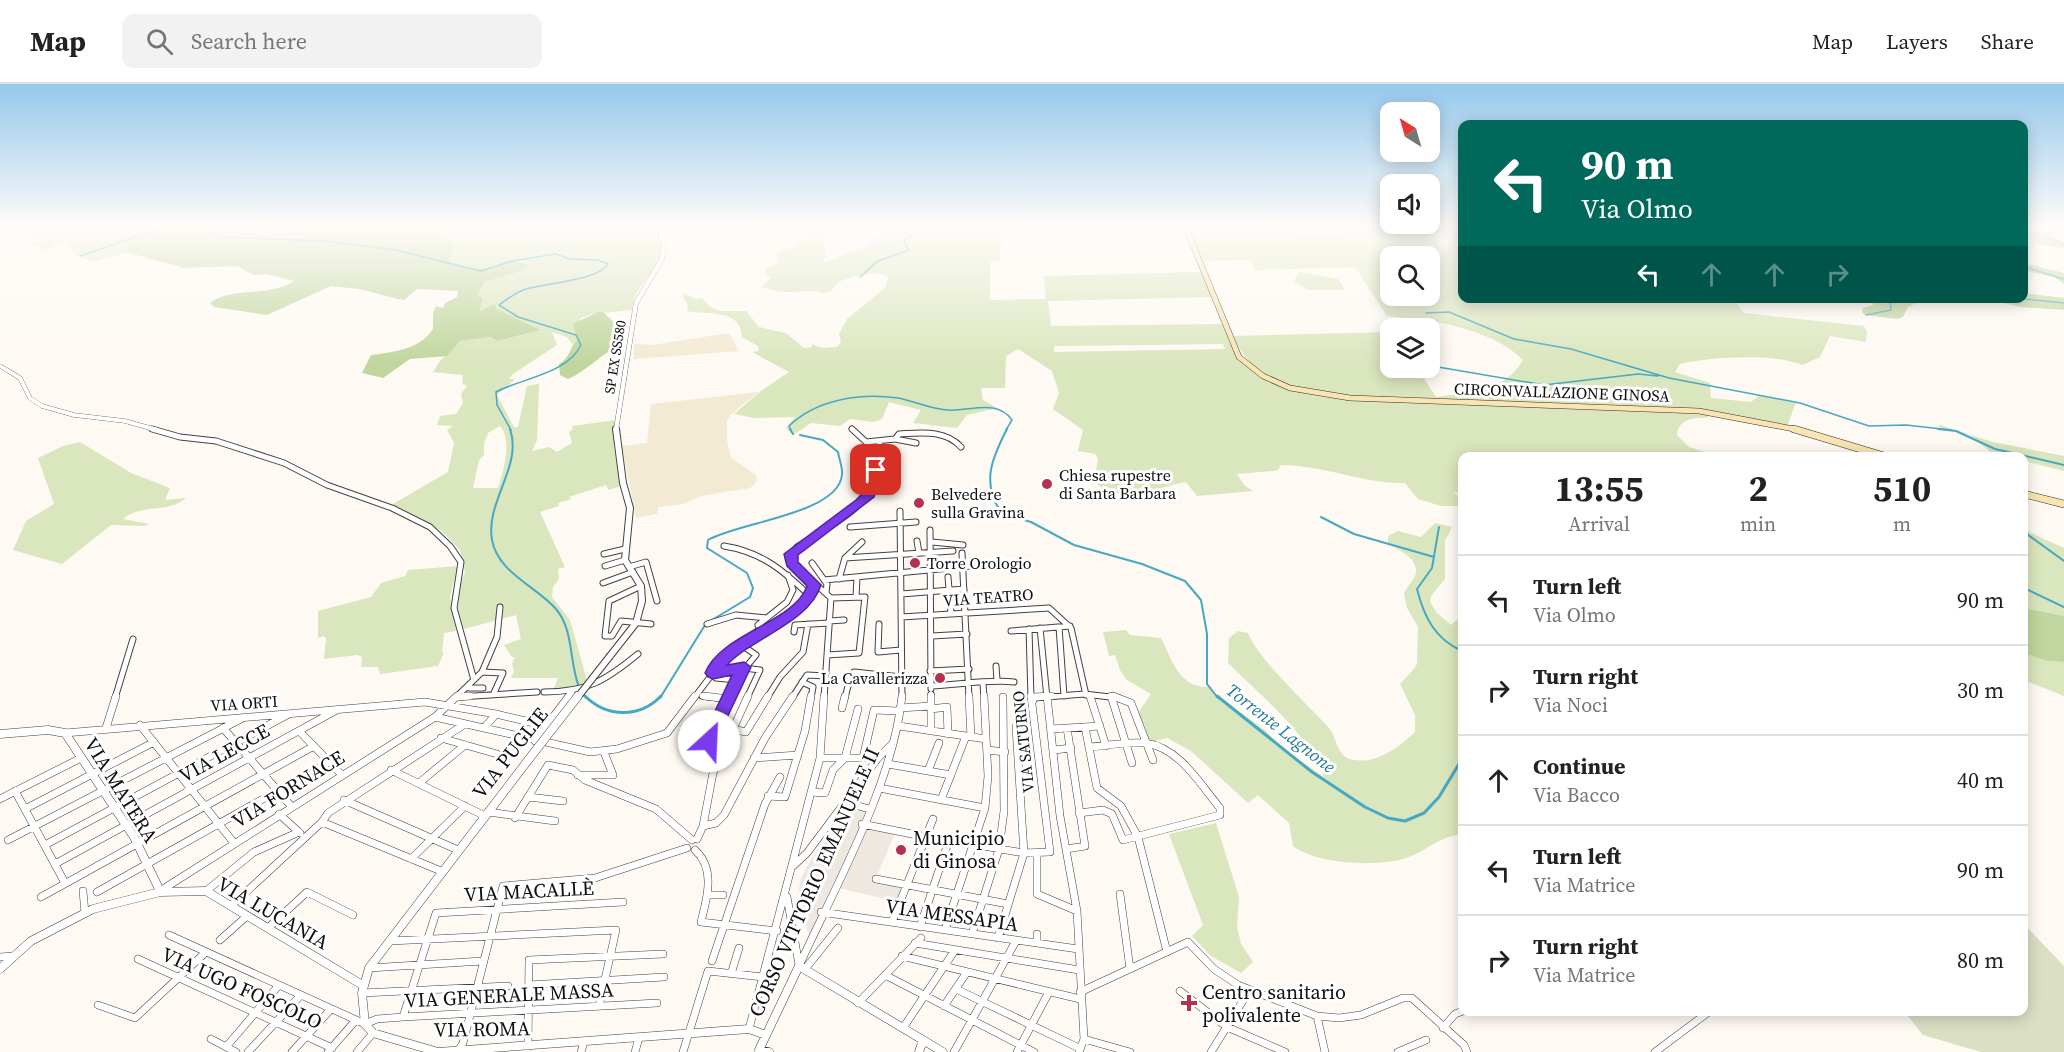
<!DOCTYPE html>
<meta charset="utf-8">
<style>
body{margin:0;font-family:"Source Serif 4",serif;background:#f2f2f2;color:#222;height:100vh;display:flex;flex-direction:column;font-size:22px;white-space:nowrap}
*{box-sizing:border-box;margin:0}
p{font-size:20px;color:#767676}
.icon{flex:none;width:33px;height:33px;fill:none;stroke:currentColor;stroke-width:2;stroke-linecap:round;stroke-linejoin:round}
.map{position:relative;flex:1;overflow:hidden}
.drawer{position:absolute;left:1458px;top:368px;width:570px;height:564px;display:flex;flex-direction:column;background:#fff;border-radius:12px;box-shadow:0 3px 15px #0003}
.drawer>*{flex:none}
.guide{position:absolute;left:1458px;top:36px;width:570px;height:183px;border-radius:12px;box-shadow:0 3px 15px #0003;background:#00695c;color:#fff;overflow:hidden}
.needle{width:39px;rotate:323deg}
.controls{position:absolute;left:1380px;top:18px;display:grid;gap:12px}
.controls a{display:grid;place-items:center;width:60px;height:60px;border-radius:12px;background:#fff;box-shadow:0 3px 15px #0003;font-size:30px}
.pin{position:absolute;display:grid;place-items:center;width:51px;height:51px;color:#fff;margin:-26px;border-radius:12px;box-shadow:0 3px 9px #0006}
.me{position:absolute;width:66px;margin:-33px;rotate:25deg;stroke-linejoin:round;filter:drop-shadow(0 0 4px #0008)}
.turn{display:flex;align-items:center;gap:21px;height:126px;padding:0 24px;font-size:27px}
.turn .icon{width:78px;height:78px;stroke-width:2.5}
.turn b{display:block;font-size:42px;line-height:51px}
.lanes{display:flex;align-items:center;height:57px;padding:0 24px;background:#0003;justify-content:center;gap:30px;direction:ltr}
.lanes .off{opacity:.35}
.eta{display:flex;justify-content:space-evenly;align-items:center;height:102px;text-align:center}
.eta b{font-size:36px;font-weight:700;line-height:42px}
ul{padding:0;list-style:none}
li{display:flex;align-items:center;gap:18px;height:90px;padding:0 24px;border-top:2px solid #e0e0e0}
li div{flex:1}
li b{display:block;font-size:22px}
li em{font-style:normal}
header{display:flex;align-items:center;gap:36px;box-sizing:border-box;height:84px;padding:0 30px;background:#fff;border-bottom:2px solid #e0e0e0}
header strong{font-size:28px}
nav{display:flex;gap:33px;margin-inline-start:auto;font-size:21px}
.search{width:420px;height:54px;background:#f2f2f2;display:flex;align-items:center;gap:15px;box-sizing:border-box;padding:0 21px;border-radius:12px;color:#767676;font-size:22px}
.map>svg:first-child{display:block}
</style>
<header>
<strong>Map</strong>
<div class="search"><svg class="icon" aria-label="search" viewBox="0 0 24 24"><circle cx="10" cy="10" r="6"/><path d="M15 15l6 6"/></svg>Search here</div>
<nav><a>Map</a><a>Layers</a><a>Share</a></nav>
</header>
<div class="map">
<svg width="2064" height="968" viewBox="0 0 2064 968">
<rect width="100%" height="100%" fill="#fef9f2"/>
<path fill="#f2ead3" d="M729 249 739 267 634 275V260L652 261Z
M759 308 731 330 727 337V356L731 374 756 391 757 397 750 404 701 412 684 420 658 423 657 430 636 434 622 362 647 359 651 320Z"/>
<path fill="#dae6bd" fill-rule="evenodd" d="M0 144H152L124 157 129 162 126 168 93 178 74 170 67 156 45 166 28 160 38 155 6 145 0 147Z
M438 144H657C675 183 634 193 632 226L592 230 581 234 574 245 577 256 572 260 567 253 552 248 557 261 513 290 509 295H515L497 311 514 343H518L527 302 539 300 537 356 532 367 549 363 557 368 572 359 569 348 573 345 572 342 617 336 614 364 620 402 609 406 606 401 569 413 571 415 558 419 559 422 540 428 565 483 558 485 559 495 553 503 552 513 570 536 587 596 580 604H554L558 594H511L514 587 512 580 515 573H512L504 561 521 555 516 531 464 545 459 532 457 510 465 488 460 466 442 447 421 438 393 420 448 388 454 359 447 346 453 342 437 341 440 332 456 330 463 319 461 310 467 302 462 299 463 291 433 288 440 277 460 257 492 253 497 257 541 246 496 225 480 227 483 214 477 211 486 198 525 186V178L508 179 502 183 486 187 448 180 454 161ZM500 342C513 355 503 388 498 404H473L479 376 484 371V360L488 349Z
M810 144H822L826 172 823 179 869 161 887 144H1002L1000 177 990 178V216L1046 215 1044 192 1202 188 1212 213 1048 217 1051 242 1222 240C1227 251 1231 263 1238 273 1257 298 1297 309 1326 313L1707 330 1708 334C1695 333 1678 335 1677 351L1689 363 1717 372H1462V409L1453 408 1462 415V422H1441L1418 415 1405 399C1363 400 1324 381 1281 381L1278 386 1273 387 1237 390 1244 401 1253 407 1197 412 1186 398C1152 404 1125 422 1094 398L1098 375 1095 370 1078 367 1083 346 1053 325 1059 309 1052 287 1018 265 1006 272 1005 304H981L983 316 997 324 967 331 957 344 913 339 921 326 889 318 882 335 874 338 850 335 840 342 811 339 793 351 786 344 795 333 755 334 734 330 761 307 789 288 752 268 759 267 758 262 742 253C741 224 707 231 687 227L688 220 683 214 684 209 695 215 702 214 710 223 719 227H746L759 243 786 249 804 264 813 263 811 260 823 264 837 263 841 258 839 250 847 235 886 203 888 193C879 185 850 192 839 198 833 202 834 208 825 209 820 209 816 207 811 207 789 208 783 210 761 203L771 193 767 191 766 184 778 180 776 169 797 161 810 150ZM1223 260 1225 265 1054 268V262Z
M1188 144C1234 144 1279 149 1324 151 1338 152 1351 146 1366 147V144H1462V214L1734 215 1744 229 1864 242 1867 248 1866 258 1830 252 1820 273 1802 281C1777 269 1708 273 1680 280L1675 288 1710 299 1711 314 1751 318 1760 311 1796 318 1787 343C1632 309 1474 324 1318 309 1279 299 1251 292 1233 252L1390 248V284H1417L1436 313C1467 309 1505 308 1523 276 1491 244 1430 235 1387 232L1355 183 1255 186 1252 176 1203 177ZM1390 172H1430V212H1390Z
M1299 188 1338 195 1345 206H1308L1294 197Z
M1940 341 1993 358 2064 372V387L2024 377V372H1995L1970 351 1938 343Z
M80 358 131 389 170 404 165 416 186 414C168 430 141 419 123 435L149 440 145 442 111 441 62 480 13 466 26 437 54 420 38 374 63 362Z
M1435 439 1452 443 1445 457V495L1431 512 1430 518 1437 529 1451 541 1462 531V750C1435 754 1426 768 1403 775 1374 783 1317 780 1293 762L1289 739 1258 711 1248 719 1191 667 1167 654 1148 659 1145 643 1138 629 1151 610 1127 596 1120 586 1115 571 1109 572 1103 548 1126 546 1130 551 1161 554C1172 576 1179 605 1211 603L1214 609 1266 647 1282 664 1324 693C1305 646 1263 614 1228 579L1229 554 1238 547 1248 549C1257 574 1308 621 1328 643 1337 652 1336 671 1350 675 1375 682 1398 664 1415 648V631L1400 600 1414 585 1417 580 1418 543 1407 524 1404 509C1407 503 1412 498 1415 492 1421 475 1399 466 1388 460V452L1398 447 1421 453Z
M2024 441 2028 443 2025 446 2064 464V532L2024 524V476L2027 474 2024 467Z
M458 482 450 512 456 547 444 549 442 568H444L438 582 380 590 378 583H361L362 573 357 571 324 575 326 555 324 552 318 554V527L371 513 381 499 405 492 408 486Z
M2024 569 2047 577 2064 578V612L2024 596Z
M1216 739 1239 813 1237 843 1241 860 1253 878 1241 889 1211 872 1192 852 1203 841 1169 750Z"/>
<path fill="#c1d69e" d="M152 144H438L454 161 449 180C477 186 486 189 512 177L528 180 525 186 485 198 477 211 483 214 480 227 495 220 496 225 541 246 497 257 491 253 460 257 447 272 410 275 383 294 362 289 371 271C393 268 419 266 433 245V229L436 222 443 224 445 219 457 213 458 207 417 205 404 216 398 215 359 205 331 202 267 231 214 223 210 219C232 202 268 214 294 197L267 190 254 191 237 182 184 184 126 168 128 161 123 157Z
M2024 144H2058V148L2051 152 2064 157V165L2041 160 2024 151Z
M2024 179 2064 189V200L2054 193 2024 187Z
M2024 209 2064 214V226L2020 223 1988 215 2024 214Z
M1873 215 1924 214V215L1908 223 1903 233 1898 235 1865 231 1862 228 1863 224 1873 221Z
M598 228H603L619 243 616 264C607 266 582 290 568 295L560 291 559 280C571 273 570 262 577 256L573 240Z
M2024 524 2064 532V578L2047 577 2024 569Z"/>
<path fill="#dbdfc3" d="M2024 840 2064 882V968H1981L1923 951 1904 927H2024Z"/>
<path fill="#eee8e0" d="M849 719 869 725 862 740 896 747 876 794 906 800 899 818 834 803 810 856 798 813 800 798 806 784Z"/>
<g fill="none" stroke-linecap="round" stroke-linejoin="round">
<path stroke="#47a8c3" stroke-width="1.5" d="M209 144 216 150
M219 144 216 150 220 153 327 157 396 166 481 187 512 177 556 170 570 175 598 176 608 180C599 197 542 199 523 206 514 210 507 215 499 221L518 233 576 251 581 261C567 290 522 294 496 308L497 321 511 346
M1371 144 1462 146
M2024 148 2041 150 2064 161
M80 172 161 144
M2028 184 2064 195
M860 193 878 177 909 166 904 157 924 144
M2015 214 2064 219
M1426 229 1449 228 1514 255 1571 265 1669 294 1800 319 1869 342 1906 341 1951 346
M1866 231 1891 226 1890 214
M1432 282 1544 301 1638 290 1658 292
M791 346 789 342C817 315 860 309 898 314 914 317 930 325 947 326 969 328 997 314 1012 336L1006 346"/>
<path stroke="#47a8c3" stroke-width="2" d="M510 345C523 382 485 418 492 456 498 489 536 502 556 525 574 546 569 578 579 603
M790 345 793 350
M1938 345 1956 347 1995 365 2064 381
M1001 428C981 399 992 374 1007 345
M1003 430 1031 438 1074 461 1142 480 1185 497 1201 516 1207 550V600L1218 614
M1321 433 1354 450 1434 473
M1439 443 1432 484 1417 505C1424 533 1435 555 1462 567
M2024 448 2064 477
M2024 504 2064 523
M712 536 750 513 753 504 747 489 707 464 708 456C739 438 838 430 842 391 843 384 839 375 838 368L823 356 800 351
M583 610 586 614
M660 614 705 541"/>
<path stroke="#47a8c3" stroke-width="3" d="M585 612C607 634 640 634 661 612
M1217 612 1312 688 1365 723 1388 734 1405 737 1424 729 1439 713 1462 675"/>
<defs>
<path id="minor-far2" d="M0 282 20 294 30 314 42 322 74 331 125 337 157 346"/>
<path id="minor-far1" d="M152 345 180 353 216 357 284 379 327 401 392 424 430 443 450 462 461 478 454 524 474 596
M852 345 866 358 895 355 916 359
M895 355 899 350C920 349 945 345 961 363
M870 407C886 405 885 394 889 380
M900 427 902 614
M850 443 916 438
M930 446 931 605
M917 457 919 469
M932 458 963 461
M724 462C762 468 784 487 811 513
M962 469 969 614
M604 470 625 465
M845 474 953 467
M812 479 827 500 826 509
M605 482 625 476
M629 483 646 478 657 517
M948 493 951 529
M839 495 845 474 862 458
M824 496 981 481
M603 499 633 488
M641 502 609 517 605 552H612L621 537 651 540
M901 510 964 505
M856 513 857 493
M831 514 792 479 791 470 797 463C819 448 867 425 874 398 878 385 878 370 880 357
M901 533 1049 524 1071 544 1086 611
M829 537 844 536
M707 540 736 531 767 534
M879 540 878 568 901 566
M1059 543 1064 612
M1040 544 1047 614
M1029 545 1031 614
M1011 547 1070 542
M794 548 795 541 829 539
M755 550 760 543 758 541 787 518 793 506 788 491
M932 552 967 550
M743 562 756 571 746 583
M827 571 859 569 865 513 831 514
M996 582 997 596
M930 587 969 585
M482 588 503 589 494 609
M713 589 737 583 760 586 747 614
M716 594 737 596
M802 598 813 603 811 614
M983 600 984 614
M931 602C957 601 990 595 1014 598
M469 604H483
M544 608C587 608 605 597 638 570
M931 610V614
M702 612 718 614
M458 613 537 608
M115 614 133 555
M455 614 482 588 497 553 500 523
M568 614 572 609
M694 614 729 568 739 565 754 551 801 522 814 507 815 501
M729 614 744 583
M767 614 780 593 803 568 808 540
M792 614 807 591 826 592
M824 614 831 514
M845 614 851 590 854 588 901 593
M1034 614 1084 610 1119 614"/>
<path id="minor" d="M704 612 729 615
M931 612V647
M969 612 971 653
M1047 612 1060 732 1077 827 1084 955 1079 968
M1090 612 1106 662
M1111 612 1132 679
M1113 612 1131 619 1153 676
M458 613 470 612
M1032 619 1034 613 1051 612
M842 624 845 612
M900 624 931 622
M931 625 947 623 948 650
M496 630 547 642
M435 633 590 668 617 665 667 649 695 612
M140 641 234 759
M899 642 986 655
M1085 643 1097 704 1121 722 1138 753 1167 868
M106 644 116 612
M223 644 291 722
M732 645 746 648 768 612
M1051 645 1100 642
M299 647 342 691
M65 649 425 618 496 630 484 644
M441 654 497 670
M535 657 569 612
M987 666 1005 668
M1054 666 1071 664
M754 674 798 671
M820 674H878
M863 674 874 626 899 627
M699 678 730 612
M888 680 951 691
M391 686 485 732
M928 687 939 659
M578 691H613L604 668
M419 699 465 661
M879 704 985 724
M15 707 65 799
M811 708 825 709 833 686 845 674 858 625
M768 712 785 713 805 647 811 612
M528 713 563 717
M0 715 81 674
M344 716 458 766
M941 716 966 652
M845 718 869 725
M25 725 154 658
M488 728 555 737
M1079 729 1103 726 1112 730 1123 756 1220 731V724C1200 700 1179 663 1145 659 1126 657 1107 662 1089 663
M279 730 300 749
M515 734 548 681 573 686 585 696 656 725 692 756
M322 738 441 787
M862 740 942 756
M703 742 716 739 724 731 765 654 793 612
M697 755 703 742 713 689 748 612
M8 756 241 635
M45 761 289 630
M1066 765 1085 762 1067 644
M695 766C716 785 707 814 701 838L777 847
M1024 769 1050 768 1031 612
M1037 769V810L1077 827
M411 775 465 722
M55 780 335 627
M793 782 807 769 878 674 893 659
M876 795 1008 820
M83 807 85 829
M160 807 435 633 457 612
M206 807 254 768 299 748
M97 808 329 678
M1120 810 1130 885
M708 811H723
M41 813 314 662
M787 813 799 881
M231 822 322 738 328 729 465 640
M821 828 1078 865
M892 838 933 735
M920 843 949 756 1018 768
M268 844 307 808 353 831
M945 846 985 724 988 692 984 612
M972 850 999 765 1004 727 1003 613
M1037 850V859
M169 851 365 940 377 935 403 933 657 919
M998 854 1024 769 1016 643
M220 856 247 832
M390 857 616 846 599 922
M915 859 1079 886
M902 872 1080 915
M0 873 13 872
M138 875 332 964
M712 877 765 720 780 693
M799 882C836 801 893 700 902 612
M369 884 483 877
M805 885 838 844
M731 890 739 864
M885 891 1034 968
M529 901 664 893
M956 905 1079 964
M1180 907 1227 943 1285 968
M1080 908 1188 858 1214 885 1238 901 1317 932 1339 934 1361 931 1403 914H1412L1464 961 1467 968
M362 909 508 902
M858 919 921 854
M98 921 135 934 206 868
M944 922 967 888
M1317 932 1325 968
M403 933 436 829 623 818
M903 944 955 866
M1443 944 1455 930 1463 927
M749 945 820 674 824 612
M211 955 236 968
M1084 955 1130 968
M528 962 529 876 663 870
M226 963 279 901
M458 967 463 959 503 802 595 794 687 764
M248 968 301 911
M292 968 331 925
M328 968 356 936
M357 968 373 949
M581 968 584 958
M635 968 639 954
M683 968 708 887 763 893
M954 968 1016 857
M1017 968 1049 908
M1211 968 1249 907
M1398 968 1426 956
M1655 968 1710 927"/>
<path id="tertiary-far2" d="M616 346 636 219 662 175 664 162 659 144"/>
<path id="tertiary-far1" d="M610 572 636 539 642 517 641 502 625 476 630 424 623 399 616 345"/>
<path id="tertiary" d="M0 650 48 646 65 649 134 753 160 807
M529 675 369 884 362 909 365 940 373 949 438 968 749 945 766 951
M0 885 31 857 93 825 160 808 206 807 364 902
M769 968 759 966 799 882 943 968
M919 968 923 956"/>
<path id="secondary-far1" d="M1186 144 1239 273 1263 292 1290 304 1350 314 1699 327 1799 346"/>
<path id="secondary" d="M1794 345 1884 372
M2024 410 2064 420"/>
</defs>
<use href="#minor-far2" stroke="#424242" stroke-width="4.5"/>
<use href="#minor-far1" stroke="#424242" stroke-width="7"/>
<use href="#minor" stroke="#424242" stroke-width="8"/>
<use href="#tertiary-far2" stroke="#424242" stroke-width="5"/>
<use href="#tertiary-far1" stroke="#424242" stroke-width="8"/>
<use href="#tertiary" stroke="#424242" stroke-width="9"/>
<use href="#secondary-far1" stroke="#313131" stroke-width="6"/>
<use href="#secondary" stroke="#313131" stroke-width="8"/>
<use href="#minor-far2" stroke="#fff" stroke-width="4"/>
<use href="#minor-far1" stroke="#fff" stroke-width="5"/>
<use href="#minor" stroke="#fff" stroke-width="7"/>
<use href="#tertiary-far2" stroke="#fff" stroke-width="4.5"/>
<use href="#tertiary-far1" stroke="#fff" stroke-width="6"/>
<use href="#tertiary" stroke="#fff" stroke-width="8"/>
<use href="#secondary-far1" stroke="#f9e4b2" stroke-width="5"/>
<use href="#secondary" stroke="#f9e4b2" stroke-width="7"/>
<defs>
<path id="tertiary-bridge-far1" d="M577 614 610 572"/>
<path id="tertiary-bridge" d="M529 675 578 612"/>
</defs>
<use href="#tertiary-bridge-far1" stroke="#424242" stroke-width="8" stroke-linecap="butt"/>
<use href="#tertiary-bridge" stroke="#424242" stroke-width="9" stroke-linecap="butt"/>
<use href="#tertiary-bridge-far1" stroke="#fff" stroke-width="6"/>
<use href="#tertiary-bridge" stroke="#fff" stroke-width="8"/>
</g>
<linearGradient id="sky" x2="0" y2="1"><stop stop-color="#95c8ec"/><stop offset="0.51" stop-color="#fffcf9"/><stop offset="1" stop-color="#fffcf9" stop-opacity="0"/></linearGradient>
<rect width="2064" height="280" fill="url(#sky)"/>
<path fill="#7c3aed" stroke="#51269a" stroke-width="1.5" d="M876 382 882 386 874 413 798 471V478L821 501C809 539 753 553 727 581L744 578 751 583 714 661H703L701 657 732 591 713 595 708 593 705 589C721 549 794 539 807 502L787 482 784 470 856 416 863 409 870 386Z"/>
<g fill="#b53150" stroke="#fff" stroke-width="2">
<circle cx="1047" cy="400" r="6"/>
<circle cx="919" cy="419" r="6"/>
<circle cx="915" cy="479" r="6"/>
<circle cx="940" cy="594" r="6"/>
<circle cx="901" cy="766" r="6"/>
<path d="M1186 910h6v6h6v6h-6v6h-6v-6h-6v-6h6z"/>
</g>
<g text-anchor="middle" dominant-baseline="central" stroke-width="6" stroke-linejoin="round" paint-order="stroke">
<g font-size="14" fill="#0f0f0f" stroke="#fff">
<text transform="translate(615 273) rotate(-81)">SP EX SS580</text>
</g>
<g font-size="16" fill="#0f0f0f" stroke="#fff">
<text transform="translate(1562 308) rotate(2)">CIRCONVALLAZIONE GINOSA</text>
<text transform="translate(988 513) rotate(-4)">VIA TEATRO</text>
<text transform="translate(244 619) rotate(-4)">VIA ORTI</text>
<text transform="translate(1023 658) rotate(-96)">VIA SATURNO</text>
</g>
<g font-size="16" fill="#0f0f0f" stroke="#fff" text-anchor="start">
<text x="1059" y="391">Chiesa rupestre<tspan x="1059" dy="18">di Santa Barbara</tspan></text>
<text x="931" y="410">Belvedere<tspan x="931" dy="18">sulla Gravina</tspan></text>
<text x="927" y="479">Torre Orologio</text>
<text x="928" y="594" text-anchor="end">La Cavallerizza</text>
</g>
<g font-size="18" font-style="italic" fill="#217a98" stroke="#fff">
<text transform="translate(1281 644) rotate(38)">Torrente Lagnone</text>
</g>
<g font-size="20" fill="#0f0f0f" stroke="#fff">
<text transform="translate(224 669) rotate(-29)">VIA LECCE</text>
<text transform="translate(510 669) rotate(-52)">VIA PUGLIE</text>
<text transform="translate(288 705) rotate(-32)">VIA FORNACE</text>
<text transform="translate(121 706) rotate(58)">VIA MATERA</text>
<text transform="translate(814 798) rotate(-66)">CORSO VITTORIO EMANUELE II</text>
<text transform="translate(529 807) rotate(-3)">VIA MACALLÈ</text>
<text transform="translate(273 829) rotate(30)">VIA LUCANIA</text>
<text transform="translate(952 831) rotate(8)">VIA MESSAPIA</text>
<text transform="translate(242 904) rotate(24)">VIA UGO FOSCOLO</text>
<text transform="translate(509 911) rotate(-3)">VIA GENERALE MASSA</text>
<text transform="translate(482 945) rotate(-1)">VIA ROMA</text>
</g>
<g font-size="20" fill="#0f0f0f" stroke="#fff" text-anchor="start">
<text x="913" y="754">Municipio<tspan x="913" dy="23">di Ginosa</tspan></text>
<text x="1202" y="908">Centro sanitario<tspan x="1202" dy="23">polivalente</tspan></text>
</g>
</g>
</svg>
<div class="controls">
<a><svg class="needle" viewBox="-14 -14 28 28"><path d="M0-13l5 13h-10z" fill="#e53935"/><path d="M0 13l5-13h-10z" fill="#767676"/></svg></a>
<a><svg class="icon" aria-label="sound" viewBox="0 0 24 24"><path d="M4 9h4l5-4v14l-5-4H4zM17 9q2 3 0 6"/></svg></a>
<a><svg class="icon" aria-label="search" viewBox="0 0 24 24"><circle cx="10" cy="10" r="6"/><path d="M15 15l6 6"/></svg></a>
<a><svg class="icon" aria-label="layers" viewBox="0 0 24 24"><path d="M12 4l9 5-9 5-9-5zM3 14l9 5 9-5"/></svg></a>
</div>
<div class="pin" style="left:876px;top:386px;background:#d93025"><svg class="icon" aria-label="arrive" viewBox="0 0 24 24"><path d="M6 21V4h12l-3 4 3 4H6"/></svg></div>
<svg class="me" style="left:709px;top:657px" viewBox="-20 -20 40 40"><circle r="19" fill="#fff"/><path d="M0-13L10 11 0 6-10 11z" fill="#7c3aed"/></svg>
<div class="guide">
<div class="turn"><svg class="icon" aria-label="left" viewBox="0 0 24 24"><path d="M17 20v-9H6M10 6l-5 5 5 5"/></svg><div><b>90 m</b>Via Olmo</div></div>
<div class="lanes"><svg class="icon" aria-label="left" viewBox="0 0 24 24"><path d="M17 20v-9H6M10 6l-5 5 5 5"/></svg><svg class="icon off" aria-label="ahead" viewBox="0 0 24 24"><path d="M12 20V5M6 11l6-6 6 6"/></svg><svg class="icon off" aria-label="ahead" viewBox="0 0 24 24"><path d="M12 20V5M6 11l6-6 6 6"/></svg><svg class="icon off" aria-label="right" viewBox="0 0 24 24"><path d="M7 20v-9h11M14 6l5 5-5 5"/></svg></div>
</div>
<section class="drawer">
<div class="eta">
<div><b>13:55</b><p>Arrival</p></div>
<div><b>2</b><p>min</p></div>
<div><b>510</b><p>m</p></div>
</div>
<ul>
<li><svg class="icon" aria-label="left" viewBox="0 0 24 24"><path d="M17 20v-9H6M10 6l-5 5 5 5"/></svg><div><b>Turn left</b><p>Via Olmo</p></div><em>90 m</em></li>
<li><svg class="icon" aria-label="right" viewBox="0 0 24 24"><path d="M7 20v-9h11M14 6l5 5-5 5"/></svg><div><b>Turn right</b><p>Via Noci</p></div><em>30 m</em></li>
<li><svg class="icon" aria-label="ahead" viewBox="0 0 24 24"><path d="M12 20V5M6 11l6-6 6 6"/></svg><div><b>Continue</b><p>Via Bacco</p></div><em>40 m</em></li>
<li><svg class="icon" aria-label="left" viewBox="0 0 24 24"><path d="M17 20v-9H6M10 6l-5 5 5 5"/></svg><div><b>Turn left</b><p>Via Matrice</p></div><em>90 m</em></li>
<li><svg class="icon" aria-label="right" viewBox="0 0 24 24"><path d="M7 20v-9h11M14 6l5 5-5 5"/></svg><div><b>Turn right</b><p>Via Matrice</p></div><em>80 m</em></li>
</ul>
</section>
</div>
